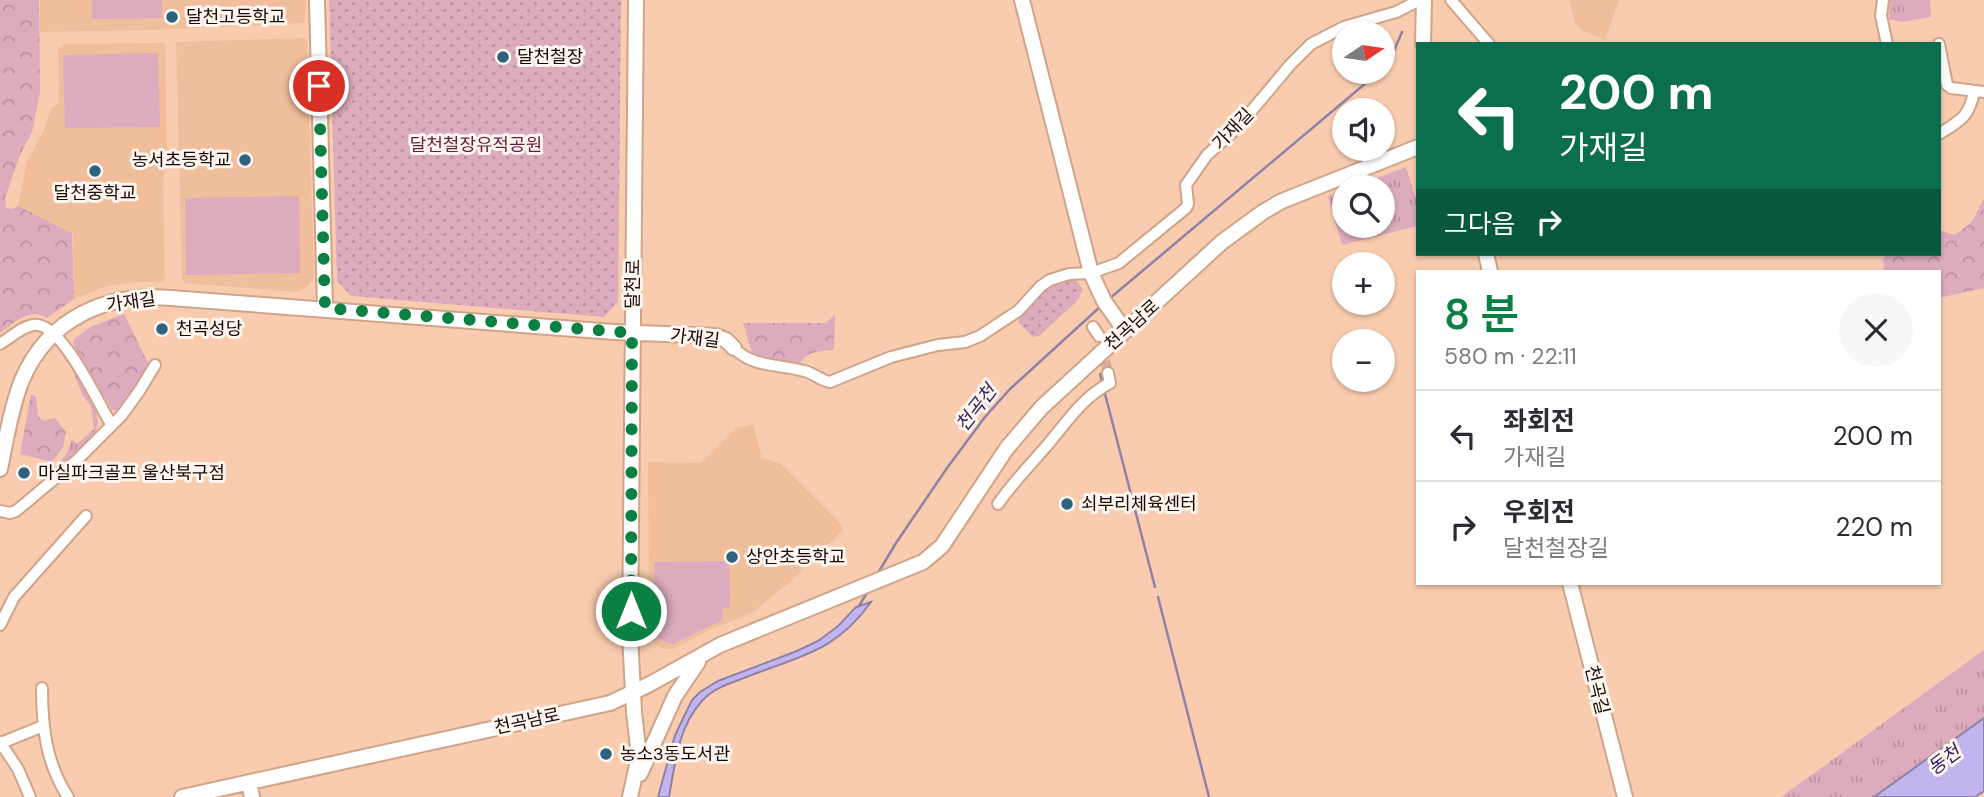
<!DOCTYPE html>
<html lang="ko">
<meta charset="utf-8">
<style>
body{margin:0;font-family:"DM Sans","Noto Sans KR",sans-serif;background:#f7f7f7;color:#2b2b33;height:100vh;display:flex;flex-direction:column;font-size:26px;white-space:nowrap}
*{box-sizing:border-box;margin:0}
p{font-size:23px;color:#7c7c81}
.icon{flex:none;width:38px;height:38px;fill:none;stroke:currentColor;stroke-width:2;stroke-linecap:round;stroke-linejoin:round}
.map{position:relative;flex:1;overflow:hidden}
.sheet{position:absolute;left:1416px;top:270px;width:525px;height:315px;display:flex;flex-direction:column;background:#fff;border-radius:0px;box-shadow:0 2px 5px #0004}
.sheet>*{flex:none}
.top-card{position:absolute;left:1416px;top:42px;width:525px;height:214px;border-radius:0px;box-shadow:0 2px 5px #0004;background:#0b6e4f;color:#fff;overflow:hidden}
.needle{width:46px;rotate:77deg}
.buttons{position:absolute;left:1332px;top:21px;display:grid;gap:14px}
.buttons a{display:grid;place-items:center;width:63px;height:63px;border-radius:50%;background:#fff;box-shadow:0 2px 5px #0004;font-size:35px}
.pin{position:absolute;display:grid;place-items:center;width:60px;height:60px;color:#fff;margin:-30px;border:4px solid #fff;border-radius:50%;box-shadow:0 2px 7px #0007}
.me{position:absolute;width:77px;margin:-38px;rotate:0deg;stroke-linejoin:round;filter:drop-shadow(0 0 5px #0008)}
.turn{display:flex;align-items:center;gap:24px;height:147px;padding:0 28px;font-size:32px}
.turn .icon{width:91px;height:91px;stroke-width:2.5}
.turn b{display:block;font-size:49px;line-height:60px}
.then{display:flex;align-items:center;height:66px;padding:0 28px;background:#0003;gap:14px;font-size:26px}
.round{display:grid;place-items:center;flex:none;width:74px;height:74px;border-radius:37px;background:#f7f7f7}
.summary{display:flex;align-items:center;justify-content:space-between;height:119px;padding:0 28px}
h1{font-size:42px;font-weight:600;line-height:52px;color:#0b8043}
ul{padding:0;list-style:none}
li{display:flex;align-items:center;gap:21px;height:91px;padding:0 28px;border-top:2px solid #e1e1e2}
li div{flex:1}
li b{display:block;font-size:26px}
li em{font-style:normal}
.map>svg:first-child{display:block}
</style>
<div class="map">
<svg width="1984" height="797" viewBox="0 0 1984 797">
<defs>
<pattern id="grass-tufts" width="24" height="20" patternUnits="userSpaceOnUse" patternTransform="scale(1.75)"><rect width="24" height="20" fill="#dcabbd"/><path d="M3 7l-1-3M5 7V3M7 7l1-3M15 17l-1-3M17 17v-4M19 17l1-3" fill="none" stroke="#bc92a1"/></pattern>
<pattern id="forest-crowns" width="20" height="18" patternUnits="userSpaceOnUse" patternTransform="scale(1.75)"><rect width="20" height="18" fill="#dcabbd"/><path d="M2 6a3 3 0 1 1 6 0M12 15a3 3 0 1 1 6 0" fill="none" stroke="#bc92a1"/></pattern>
<pattern id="park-dots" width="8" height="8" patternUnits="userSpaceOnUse" patternTransform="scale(1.75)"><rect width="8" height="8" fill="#dcabbd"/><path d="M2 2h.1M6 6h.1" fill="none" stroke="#bc92a1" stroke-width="1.8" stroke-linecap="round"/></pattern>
</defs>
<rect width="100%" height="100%" fill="#f9ccaf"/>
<path fill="#f1be9c" d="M40 0H306V10L304 23 156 30 40 32Z
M1569 0H1619L1605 40 1581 30 1575 22Z
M305 38 307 41 314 278 307 287 296 292 185 283 182 279 176 42Z
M165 43 167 153 163 181 165 279 162 282H136L107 286 74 299 73 233 18 206 27 162 43 132 52 107 59 103 58 49 64 44Z
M753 424 762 458 781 464 841 524 843 530 787 585 750 614 709 630 674 649H666L657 646 651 640 649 630 648 462 701 463 736 428Z"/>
<path fill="url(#grass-tufts)" d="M1890 0H1930L1931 17 1901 22 1889 19Z
M1406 167 1417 202V226L1342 245 1328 196 1344 190V226H1382V187H1353Z
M62 350C75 367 107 411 95 433 87 449 70 460 57 472L55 470 58 464 67 453 72 439 77 444 94 429 91 406 83 396 72 369 59 351Z
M1984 650V718L1874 797H1781Z"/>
<path fill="url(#forest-crowns)" d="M0 0H39L40 92 32 132 20 155 5 198 6 208 12 209 18 206 72 233 74 299 47 318C29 307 14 323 0 333Z
M1984 198V288L1939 298V271H1884L1883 259 1887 254H1939V230L1955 235 1972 222Z
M124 314 149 365 119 410H112L74 346 73 340 90 327Z
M835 314 834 350C820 351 806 351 800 364L753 357 743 323H826Z
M31 394 36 397 38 416 43 421 55 418 66 432 63 447 52 462 20 454Z"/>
<path fill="url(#park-dots)" d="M329 0H621L618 302 604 317 351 296 337 281Z
M1073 276 1083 290 1077 301 1039 336 1033 337 1018 322 1021 317 1043 292 1054 281Z"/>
<path fill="#dcabbd" d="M92 0H162V18L92 19Z
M158 53 160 127 65 128 63 55Z
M299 196 300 273 186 275 185 198Z
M729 561 730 607 723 608 722 620 673 644 659 640 655 636 654 562Z"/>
<path fill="#c2b5ef" stroke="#8f82a8" stroke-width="2" d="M871 602C835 653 798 656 744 678 730 683 712 689 702 701 678 727 675 764 669 797H658L675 735 692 700 700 692 718 681 797 651 818 641 837 627 856 607Z
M1984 718V791L1975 797H1874Z"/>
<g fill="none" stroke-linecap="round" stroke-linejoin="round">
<path stroke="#8f82a8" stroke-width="2.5" d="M1382 68 1390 60 1402 32
M1109 299 1379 72
M1100 374 1102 382
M1104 390 1155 587
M878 573 896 543 947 468 985 417 1010 389 1101 306
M1158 597 1209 797
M859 606 868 591"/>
<path stroke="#d7af95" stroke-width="10" stroke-dasharray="10 5" stroke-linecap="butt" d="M1102 346 1108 373"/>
<defs>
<path id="minor" d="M1451 0 1489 44
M1883 0 1881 16 1887 44
M1939 44 1947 85 1951 88 1984 92
M1939 134C1960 121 1969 117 1974 92
M1093 327 1099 336
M0 344C10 338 21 327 33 325 61 320 98 403 111 424
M734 348C753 368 780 364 804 371 814 373 821 381 830 382L891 357 938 345 965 342 980 336 1018 311 1041 286 1050 280 1069 274 1091 273 1119 263 1186 208 1188 204 1186 185 1207 155 1238 127 1290 65 1311 44 1344 27 1396 12 1420 0
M998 504C1012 484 1028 467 1044 449 1065 425 1081 398 1110 383L1108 373
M0 511 10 513 16 511 77 460 122 415 140 390 155 365
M0 625 14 597 86 516
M42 688C42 727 46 763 68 797
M0 742 18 769 30 797
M1 743 43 726"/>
<path id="tertiary" d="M317 0 325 308
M1022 0 1091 273 1104 301 1125 331
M1423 44 1424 0
M1486 254 1490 271
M0 469C6 440 11 408 22 380 49 317 107 293 171 298L614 332 715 336 726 340 734 348
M1570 583 1625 797
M640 774 675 696 698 662
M249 783 252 797
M182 797 610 703 650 684 720 645 923 562 942 546 1007 448 1042 407 1222 242 1263 212 1282 201 1418 147
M630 797 639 756 634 712 630 635 636 0"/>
</defs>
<use href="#minor" stroke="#cfa488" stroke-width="14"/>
<use href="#tertiary" stroke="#cfa488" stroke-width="18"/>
<use href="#minor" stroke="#fff" stroke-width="10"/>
<use href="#tertiary" stroke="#fff" stroke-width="14"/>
</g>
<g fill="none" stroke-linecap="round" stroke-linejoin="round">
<path stroke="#0b8043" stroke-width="12" stroke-dasharray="0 21.6" d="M319 86 325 308 632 333 631 611"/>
</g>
<g fill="#2e627e" stroke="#fff6f0" stroke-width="2.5">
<circle cx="172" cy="17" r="7"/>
<circle cx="503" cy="57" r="7"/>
<circle cx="245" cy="160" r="7"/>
<circle cx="95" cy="171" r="7"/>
<circle cx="162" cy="329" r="7"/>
<circle cx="24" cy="473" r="7"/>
<circle cx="1067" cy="504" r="7"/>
<circle cx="732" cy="557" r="7"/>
<circle cx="606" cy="754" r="7"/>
</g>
<g text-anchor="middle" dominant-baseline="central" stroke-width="6" stroke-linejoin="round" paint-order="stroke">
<g font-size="18" fill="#190b03" stroke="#fff6f0" text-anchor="start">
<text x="186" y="17">달천고등학교</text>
<text x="517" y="57">달천철장</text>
<text x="231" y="160" text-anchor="end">농서초등학교</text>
<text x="95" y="193" text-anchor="middle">달천중학교</text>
<text x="176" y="329">천곡성당</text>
<text x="38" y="473">마실파크골프 울산북구점</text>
<text x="1081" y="504">쇠부리체육센터</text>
<text x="746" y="557">상안초등학교</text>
<text x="620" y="754">농소3동도서관</text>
</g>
<g font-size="18" fill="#190b03" stroke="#fff6f0">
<text transform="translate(1233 129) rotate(-46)">가재길</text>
<text transform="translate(633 284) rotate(-89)">달천로</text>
<text transform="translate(131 302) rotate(-8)">가재길</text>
<text transform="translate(1132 325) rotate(-42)">천곡남로</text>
<text transform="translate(695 338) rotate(7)">가재길</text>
<text transform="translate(1597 690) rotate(76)">천곡길</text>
<text transform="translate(527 721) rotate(-12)">천곡남로</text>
</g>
<g font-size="18" fill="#661d40" stroke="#fff6f0">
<text x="476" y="145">달천철장유적공원</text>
</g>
<g font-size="19" font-style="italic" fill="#382264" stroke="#fff6f0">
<text transform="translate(976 408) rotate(-52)">천곡천</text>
<text transform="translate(1944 760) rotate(-37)">동천</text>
</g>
</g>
</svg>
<div class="buttons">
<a><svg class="needle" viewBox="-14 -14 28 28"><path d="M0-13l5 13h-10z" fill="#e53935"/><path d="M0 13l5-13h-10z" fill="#7c7c81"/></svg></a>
<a><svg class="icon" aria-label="sound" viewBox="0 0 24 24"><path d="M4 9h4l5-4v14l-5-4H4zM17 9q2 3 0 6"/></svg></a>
<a><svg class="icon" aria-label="search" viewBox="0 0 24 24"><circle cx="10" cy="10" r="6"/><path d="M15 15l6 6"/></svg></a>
<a>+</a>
<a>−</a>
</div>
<div class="pin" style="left:319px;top:86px;background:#d93025"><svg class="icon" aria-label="arrive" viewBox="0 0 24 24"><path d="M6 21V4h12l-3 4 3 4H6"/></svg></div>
<svg class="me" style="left:631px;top:611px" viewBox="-20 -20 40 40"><circle r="17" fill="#0b8043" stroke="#fff" stroke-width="3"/><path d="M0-11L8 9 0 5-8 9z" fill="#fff"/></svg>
<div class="top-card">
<div class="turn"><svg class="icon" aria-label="left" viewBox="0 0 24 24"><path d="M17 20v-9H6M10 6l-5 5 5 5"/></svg><div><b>200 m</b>가재길</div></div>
<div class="then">그다음<svg class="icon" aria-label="right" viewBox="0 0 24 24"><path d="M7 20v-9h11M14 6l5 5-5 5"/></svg></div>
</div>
<section class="sheet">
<div class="summary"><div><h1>8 분</h1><p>580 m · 22:11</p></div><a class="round"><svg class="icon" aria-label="close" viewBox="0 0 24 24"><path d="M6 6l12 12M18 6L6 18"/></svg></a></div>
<ul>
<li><svg class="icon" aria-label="left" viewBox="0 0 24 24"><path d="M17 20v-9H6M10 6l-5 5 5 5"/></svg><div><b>좌회전</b><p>가재길</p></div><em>200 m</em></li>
<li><svg class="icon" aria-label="right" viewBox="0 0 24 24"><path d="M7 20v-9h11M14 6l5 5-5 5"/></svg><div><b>우회전</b><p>달천철장길</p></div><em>220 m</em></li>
</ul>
</section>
</div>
